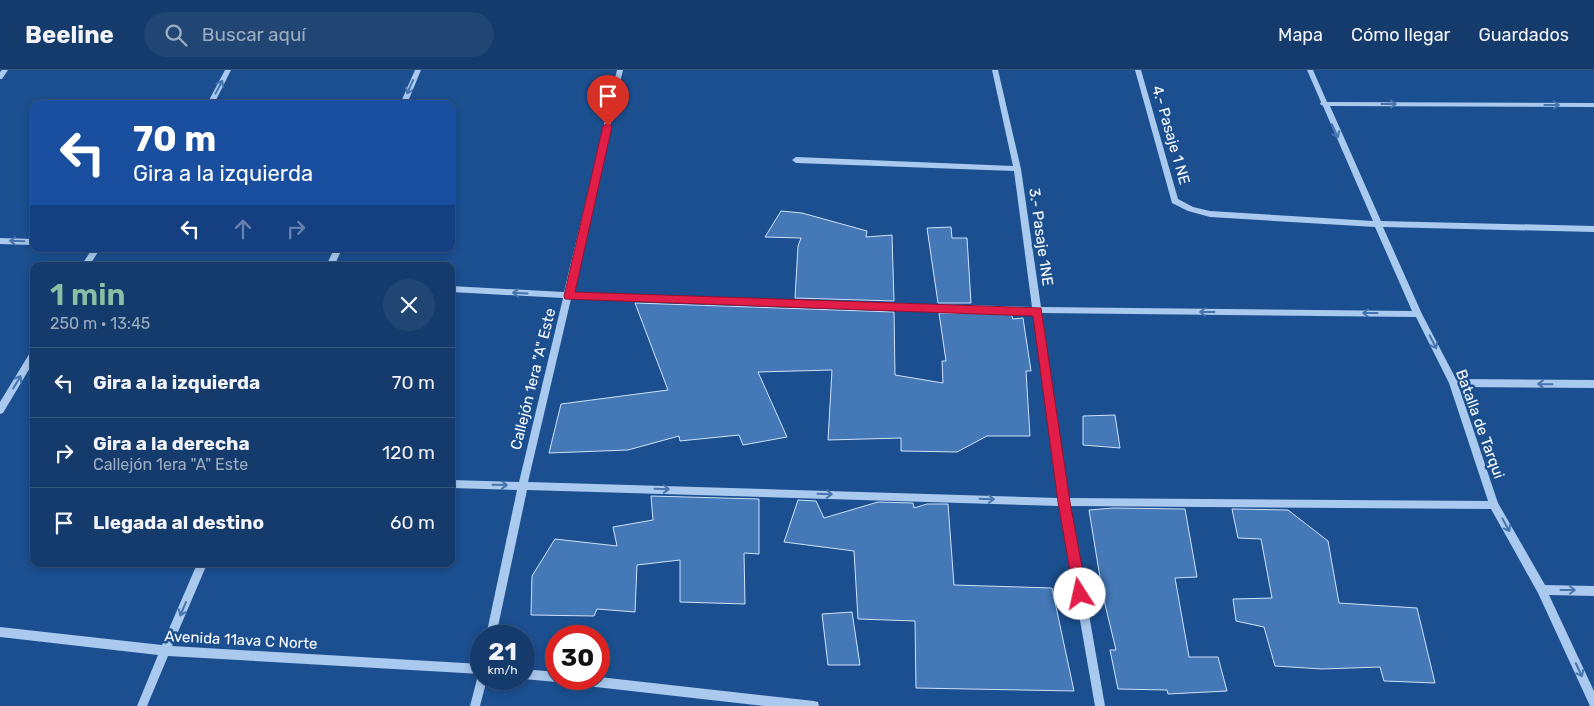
<!DOCTYPE html>
<html lang="es">
<meta charset="utf-8">
<style>
body{margin:0;font-family:Rubik,sans-serif;background:#214673;color:#f1f3f6;height:100vh;display:flex;flex-direction:column;font-size:19px;white-space:nowrap}
*{box-sizing:border-box;margin:0}
p{font-size:16px;color:#9dadc1}
.icon{flex:none;width:28px;height:28px;fill:none;stroke:currentColor;stroke-width:2;stroke-linecap:round;stroke-linejoin:round}
.map{position:relative;flex:1;overflow:hidden}
.panel{position:absolute;left:30px;top:192px;width:425px;height:305px;display:flex;flex-direction:column;background:#143b6b;border-radius:10px;box-shadow:0 2px 8px #0003,0 0 0 1px #33557e}
.panel>*{flex:none}
.hud{position:absolute;left:30px;top:30px;width:425px;height:152px;border-radius:10px;box-shadow:0 2px 8px #0003,0 0 0 1px #33557e;background:#1a4fa0;color:#fff;overflow:hidden}
.speed{position:absolute;left:470px;top:555px;display:flex;gap:10px;font-size:25px;font-weight:700;text-align:center}
.speed>*{display:grid;place-content:center;width:65px;height:65px;border-radius:50%;background:#143b6b;box-shadow:0 2px 8px #0003,0 0 0 1px #33557e;line-height:1}
.speed small{font-size:12px;font-weight:400}
.speed .limit{border:8px solid #d22;background:#fff;color:#111}
.pin{position:absolute;display:grid;place-items:center;width:42px;height:42px;color:#fff;margin:-51px -21px;border-radius:50% 50% 50% 0;rotate:-45deg;box-shadow:0 0 5px #0007}
.pin .icon{rotate:45deg}
.me{position:absolute;width:55px;margin:-28px;rotate:350deg;stroke-linejoin:round;filter:drop-shadow(0 0 4px #0008)}
.turn{display:flex;align-items:center;gap:18px;height:105px;padding:0 20px;font-size:22px}
.turn .icon{width:65px;height:65px;stroke-width:2.5}
.turn b{display:block;font-size:35px;line-height:42px}
.lanes{display:flex;align-items:center;height:48px;padding:0 20px;background:#0003;justify-content:center;gap:25px;direction:ltr}
.lanes .off{opacity:.35}
.round{display:grid;place-items:center;flex:none;width:52px;height:52px;border-radius:26px;background:#214673}
.summary{display:flex;align-items:center;justify-content:space-between;height:85px;padding:0 20px}
h1{font-size:30px;font-weight:600;line-height:38px;color:#8abfa5}
ul{padding:0;list-style:none}
li{display:flex;align-items:center;gap:15px;height:70px;padding:0 20px;border-top:1px solid #33557e}
li div{flex:1}
li b{display:block;font-size:19px}
li em{font-style:normal}
header{display:flex;align-items:center;gap:30px;box-sizing:border-box;height:70px;padding:0 25px;background:#143b6b;border-bottom:1px solid #33557e}
header strong{font-size:24px}
nav{display:flex;gap:28px;margin-inline-start:auto;font-size:18px}
.search{width:350px;height:45px;background:#214673;display:flex;align-items:center;gap:12px;box-sizing:border-box;padding:0 18px;border-radius:28px;color:#9dadc1;font-size:19px}
.map>svg:first-child{display:block}
</style>
<header>
<strong>Beeline</strong>
<div class="search"><svg class="icon" aria-label="search" viewBox="0 0 24 24"><circle cx="10" cy="10" r="6"/><path d="M15 15l6 6"/></svg>Buscar aquí</div>
<nav><a>Mapa</a><a>Cómo llegar</a><a>Guardados</a></nav>
</header>
<div class="map">
<svg width="1594" height="636" viewBox="0 0 1594 636">
<rect width="100%" height="100%" fill="#1b4f8f"/>
<path fill="#4478b7" stroke="#cfe3fa" d="M781 141 802 143 867 161 866 167 892 165 894 231 795 228 798 176 801 168 765 167Z
M951 157 952 168H967L971 233H938L927 158Z
M635 233 894 242 895 305 943 313 942 291H946L939 243 1011 244 1013 249 1023 248 1031 301H1026L1030 366H987L957 382 901 381V368L828 370 832 300 758 302 787 367 743 375 739 365 680 371 679 366 628 380 549 383 561 334 668 320Z
M1115 345 1120 378 1083 375V346Z
M651 426 759 429V484L744 483 745 534 680 532V490L637 495 635 542 597 539 594 546 531 545 532 506 555 469 617 476 613 457 653 450Z
M798 430 816 431 824 448 878 432 913 433 914 438 927 434H948L954 515 1052 518 1074 621 916 618 915 551 858 549 854 481 784 472Z
M1113 438 1185 439 1197 507 1175 508 1189 587H1218L1227 621 1168 624 1167 620 1118 619 1110 580H1116L1103 526 1089 440Z
M1232 439 1288 440 1328 471 1339 533 1417 538 1435 613 1384 611 1380 597 1322 599 1275 596 1264 557 1236 551 1233 529 1272 528 1261 469 1238 468Z
M852 542 860 595H828L822 544Z"/>
<g fill="none" stroke-linecap="round" stroke-linejoin="round">
<path fill="#a9c9ee" fill-rule="evenodd" d="M2 0H8L2 9H0V2Z
M225 0H231L214 34H207Z
M415 0H421L407 34H400Z
M617 0H623L572 222 814 231 1032 237 1014 101 796 93 792 90 796 87 1013 96 992 0H998L1021 99 1041 237 1412 241 1375 157 1210 147 1188 141 1172 133 1135 0H1141L1178 129 1193 137 1210 141 1373 151 1323 36 1320 34 1321 32 1307 0H1313L1327 32 1594 33V37L1330 36 1381 151 1594 156V162L1383 157 1422 244 1456 309 1594 310V318L1459 317 1498 433 1545 515 1594 516V526L1549 525 1594 621V636H1590L1538 523 1491 439 1070 436 1105 636H1095L1060 436 527 420 496 566H486L517 420 451 418V410L519 412 563 228 451 222V216L564 222ZM571 229 814 238 1033 243 1059 428 528 412ZM1041 243 1416 247 1449 313 1488 431 1068 428Z
M0 168 34 169V175L0 174Z
M92 179H100L89 196H81Z
M334 179H342L334 196H326Z
M34 280V291L3 343 0 344V332L31 281Z
M197 494H207L172 576 481 594V609H487L480 636H470L477 609 478 605 481 604 168 586 147 636H137L158 585 0 567V557L162 575Z
M524 599 556 602V609H561L556 612 524 609H523Z
M599 607 814 631 818 632 819 636H765L569 614 565 613 564 609H599Z"/>
</g>
<defs><path id="oneway-shaft" d="M-6 0H5M1.5-3L5.5 0L1.5 3" fill="none" stroke-width="1.6" stroke-linecap="round" stroke-linejoin="round" transform="scale(1.25)"/></defs>
<g stroke="#4674ac">
<use href="#oneway-shaft" transform="translate(219 17) rotate(-62)"/>
<use href="#oneway-shaft" transform="translate(410 17) rotate(114)"/>
<use href="#oneway-shaft" transform="translate(1389 34)"/>
<use href="#oneway-shaft" transform="translate(1552 35)"/>
<use href="#oneway-shaft" transform="translate(1335 61) rotate(65)"/>
<use href="#oneway-shaft" transform="translate(17 171) rotate(-178)"/>
<use href="#oneway-shaft" transform="translate(520 223) rotate(-177)"/>
<use href="#oneway-shaft" transform="translate(1207 242) rotate(-180)"/>
<use href="#oneway-shaft" transform="translate(1370 243) rotate(-180)"/>
<use href="#oneway-shaft" transform="translate(1433 272) rotate(63)"/>
<use href="#oneway-shaft" transform="translate(17 312) rotate(-59)"/>
<use href="#oneway-shaft" transform="translate(1545 314) rotate(-179)"/>
<use href="#oneway-shaft" transform="translate(500 415) rotate(1)"/>
<use href="#oneway-shaft" transform="translate(662 419) rotate(2)"/>
<use href="#oneway-shaft" transform="translate(825 424) rotate(2)"/>
<use href="#oneway-shaft" transform="translate(987 429) rotate(2)"/>
<use href="#oneway-shaft" transform="translate(1506 455) rotate(61)"/>
<use href="#oneway-shaft" transform="translate(1568 520)"/>
<use href="#oneway-shaft" transform="translate(183 539) rotate(113)"/>
<use href="#oneway-shaft" transform="translate(1579 600) rotate(65)"/>
</g>
<path fill="#e11d48" stroke="#92132f" d="M608 53 612 56 575 222 1041 238 1070 432 1087 524 1085 529 1080 531 1076 529 1074 524 1058 432 1033 246 565 229 564 226 603 56Z"/>
<g text-anchor="middle" dominant-baseline="central" stroke-width="5" stroke-linejoin="round" paint-order="stroke">
<g font-size="15" fill="#fff" stroke="#1b4f8f">
<text transform="translate(1171 65) rotate(74)">4.- Pasaje 1 NE</text>
<text transform="translate(1041 167) rotate(82)">3.- Pasaje 1NE</text>
<text transform="translate(533 309) rotate(-76)">Callejón 1era "A" Este</text>
<text transform="translate(1480 354) rotate(70)">Batalla de Tarqui</text>
<text transform="translate(241 570) rotate(3)">Avenida 11ava C Norte</text>
</g>
</g>
</svg>
<div class="speed"><div>21<small>km/h</small></div><div class="limit">30</div></div>
<div class="pin" style="left:608px;top:56px;background:#d93025"><svg class="icon" aria-label="arrive" viewBox="0 0 24 24"><path d="M6 21V4h12l-3 4 3 4H6"/></svg></div>
<svg class="me" style="left:1080px;top:524px" viewBox="-20 -20 40 40"><circle r="19" fill="#fff"/><path d="M0-13L10 11 0 6-10 11z" fill="#e11d48"/></svg>
<div class="hud">
<div class="turn"><svg class="icon" aria-label="left" viewBox="0 0 24 24"><path d="M17 20v-9H6M10 6l-5 5 5 5"/></svg><div><b>70 m</b>Gira a la izquierda</div></div>
<div class="lanes"><svg class="icon" aria-label="left" viewBox="0 0 24 24"><path d="M17 20v-9H6M10 6l-5 5 5 5"/></svg><svg class="icon off" aria-label="ahead" viewBox="0 0 24 24"><path d="M12 20V5M6 11l6-6 6 6"/></svg><svg class="icon off" aria-label="right" viewBox="0 0 24 24"><path d="M7 20v-9h11M14 6l5 5-5 5"/></svg></div>
</div>
<section class="panel">
<div class="summary"><div><h1>1 min</h1><p>250 m · 13:45</p></div><a class="round"><svg class="icon" aria-label="close" viewBox="0 0 24 24"><path d="M6 6l12 12M18 6L6 18"/></svg></a></div>
<ul>
<li><svg class="icon" aria-label="left" viewBox="0 0 24 24"><path d="M17 20v-9H6M10 6l-5 5 5 5"/></svg><div><b>Gira a la izquierda</b></div><em>70 m</em></li>
<li><svg class="icon" aria-label="right" viewBox="0 0 24 24"><path d="M7 20v-9h11M14 6l5 5-5 5"/></svg><div><b>Gira a la derecha</b><p>Callejón 1era &quot;A&quot; Este</p></div><em>120 m</em></li>
<li><svg class="icon" aria-label="arrive" viewBox="0 0 24 24"><path d="M6 21V4h12l-3 4 3 4H6"/></svg><div><b>Llegada al destino</b></div><em>60 m</em></li>
</ul>
</section>
</div>
